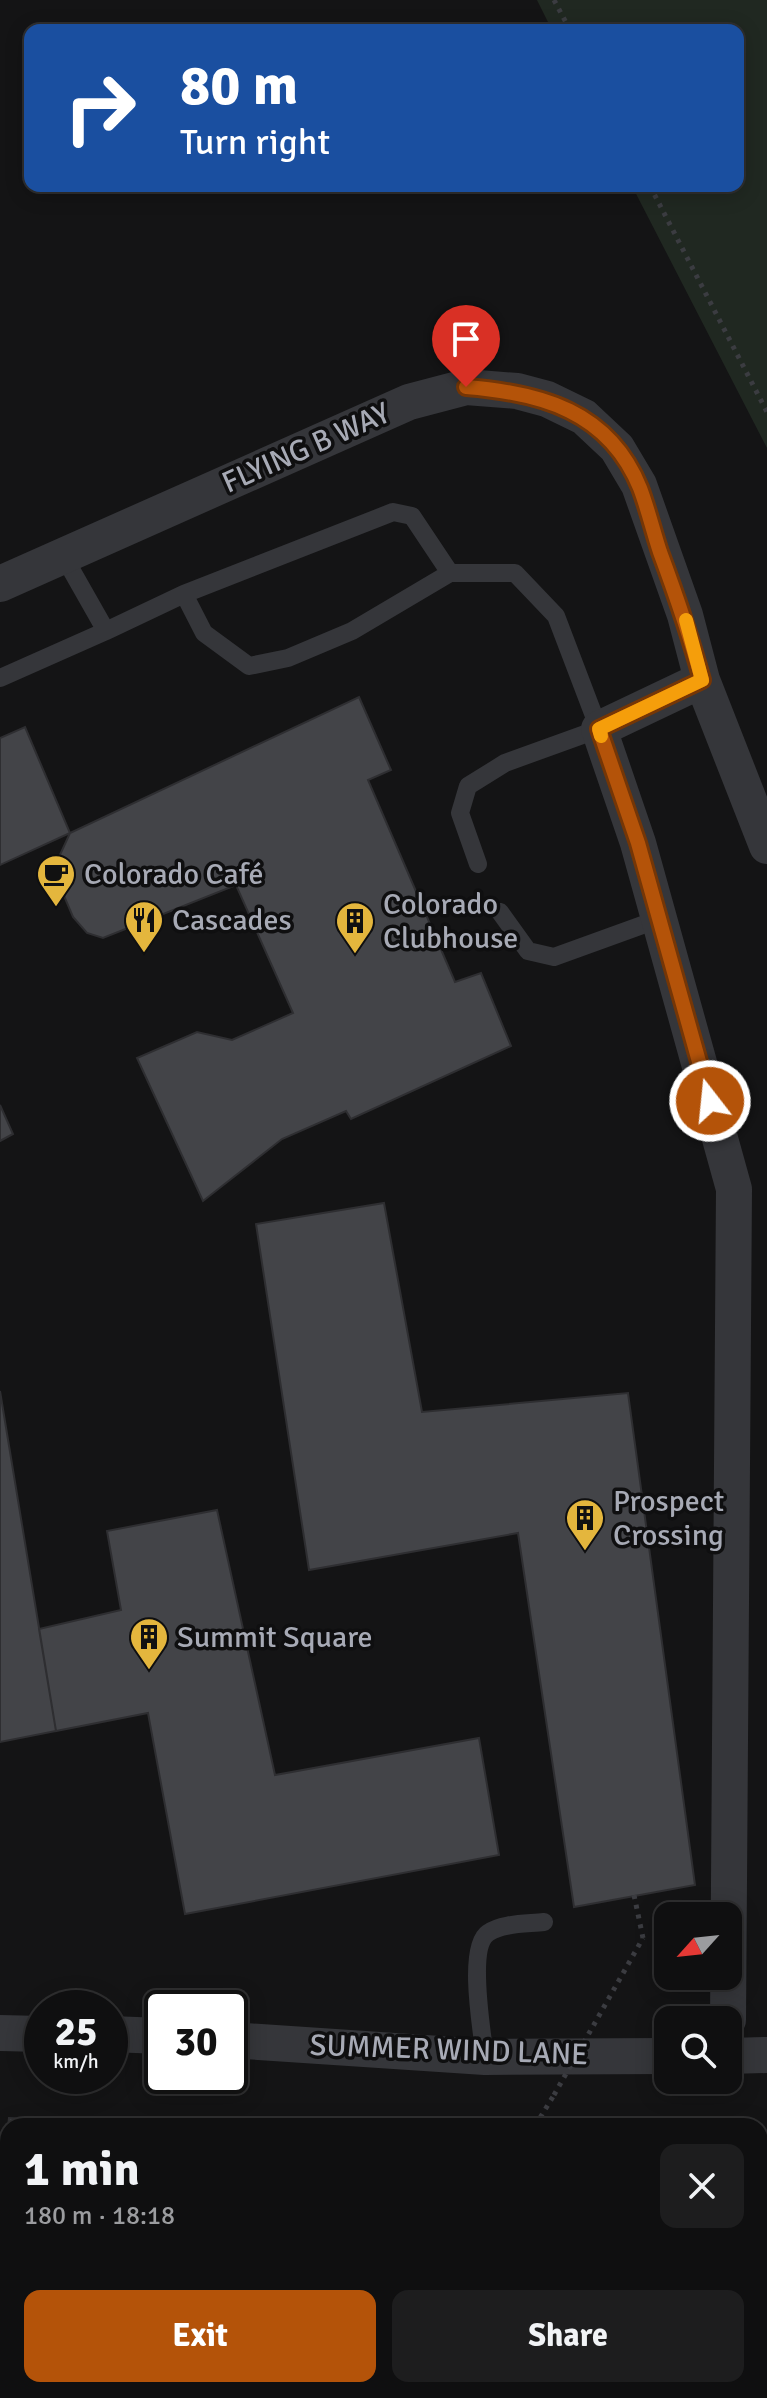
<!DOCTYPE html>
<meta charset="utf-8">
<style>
body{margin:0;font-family:Signika,sans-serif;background:#1d1d1e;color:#f1f3f6;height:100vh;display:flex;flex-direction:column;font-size:30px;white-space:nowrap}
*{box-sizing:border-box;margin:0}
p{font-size:26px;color:#9b9c9f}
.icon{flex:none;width:44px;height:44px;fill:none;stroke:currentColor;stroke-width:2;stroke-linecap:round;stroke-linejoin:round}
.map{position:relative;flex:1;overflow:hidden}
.panel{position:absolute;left:0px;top:2118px;width:768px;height:280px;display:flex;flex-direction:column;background:#0f0f10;border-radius:24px 24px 0 0;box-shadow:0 4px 20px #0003,0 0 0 2px #2f2f30}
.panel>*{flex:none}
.hud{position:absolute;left:24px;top:24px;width:720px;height:168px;border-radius:16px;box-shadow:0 4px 20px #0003,0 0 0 2px #2f2f30;background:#1a4fa0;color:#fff;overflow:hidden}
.needle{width:52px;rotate:243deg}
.buttons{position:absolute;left:654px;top:1902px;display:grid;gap:16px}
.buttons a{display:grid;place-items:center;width:88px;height:88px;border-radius:16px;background:#0f0f10;box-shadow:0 4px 20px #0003,0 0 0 2px #2f2f30;font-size:40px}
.speed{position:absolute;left:24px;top:1990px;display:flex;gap:16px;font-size:40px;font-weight:700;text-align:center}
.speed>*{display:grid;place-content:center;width:104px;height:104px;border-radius:50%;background:#0f0f10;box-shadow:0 4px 20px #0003,0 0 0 2px #2f2f30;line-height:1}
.speed small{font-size:20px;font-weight:400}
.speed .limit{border:4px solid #111;border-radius:12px;background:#fff;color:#111}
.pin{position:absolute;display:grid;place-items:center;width:68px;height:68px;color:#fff;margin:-82px -34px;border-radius:50% 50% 50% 0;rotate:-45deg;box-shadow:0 0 8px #0007}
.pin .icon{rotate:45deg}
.me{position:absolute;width:88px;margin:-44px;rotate:344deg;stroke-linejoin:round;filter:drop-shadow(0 0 6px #0008)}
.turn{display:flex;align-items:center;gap:28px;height:168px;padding:0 24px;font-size:36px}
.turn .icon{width:104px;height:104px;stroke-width:2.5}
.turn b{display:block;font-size:56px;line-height:68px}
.round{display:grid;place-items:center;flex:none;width:84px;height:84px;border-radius:16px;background:#1d1d1e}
.headline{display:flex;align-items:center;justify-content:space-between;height:136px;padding:0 24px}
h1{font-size:48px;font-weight:700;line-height:60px}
.button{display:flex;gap:16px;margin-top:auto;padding:16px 24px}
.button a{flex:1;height:92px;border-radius:16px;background:#b45309;color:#fff;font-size:32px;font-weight:700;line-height:92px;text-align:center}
.button a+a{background:#1d1d1e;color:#f1f3f6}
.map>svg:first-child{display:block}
</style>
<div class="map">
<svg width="767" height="2398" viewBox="0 0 767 2398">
<rect width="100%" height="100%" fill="#141415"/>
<path fill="#202821" d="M537 0H767V448L632 186H738V30H552Z"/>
<path fill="#434448" stroke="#2e2e31" stroke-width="2" d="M359 697 391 770 368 780 455 982 481 973 511 1046 351 1119 346 1111 282 1139 203 1201 137 1058 197 1032 232 1040 293 1013 236 885 103 938 87 933 73 917 53 870 70 833Z
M25 727 70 833 0 865V738Z
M0 1105 13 1134 0 1141Z
M384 1203 422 1412 628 1393 695 1885 574 1907 518 1533 309 1570 256 1224Z
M0 1391 56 1731 0 1742Z
M217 1510 275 1775 479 1738 499 1855 185 1914 148 1713 56 1731 39 1629 121 1610 107 1531Z
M9 2118 155 2126H8Z
M8 2130V2306H1L0 2289V2224Z
M477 2390H606L607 2398H477Z"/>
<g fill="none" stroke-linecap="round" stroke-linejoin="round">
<path stroke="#3b3c41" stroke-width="5" stroke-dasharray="4 6" stroke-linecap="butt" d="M554 0 570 30
M650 186 767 412
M634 1895 643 1938
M535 2126 554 2095"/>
<path stroke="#35363a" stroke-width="18" d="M64 557 106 631 184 594 204 633 249 666 288 658 352 631 450 573H515L556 616 599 729 505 763 468 786 460 813 478 864
M184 594 393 512 412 516 450 573
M0 678 106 631
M500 912 528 951 554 957 659 919
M485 2057C482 2032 467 1947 488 1933 502 1923 527 1924 544 1922"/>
<path stroke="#35363a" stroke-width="36" d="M0 584 409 402 466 387 517 391 547 399 584 417 617 448 639 485 685 615 702 680 767 846
M702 680 599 729 638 843 734 1189 728 2020
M0 2033 42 2034
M110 2034 162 2036
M230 2040 485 2057 668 2056
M728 2056 767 2055"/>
<path stroke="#3b3c41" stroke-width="5" stroke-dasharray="4 6" stroke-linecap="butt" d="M554 2095 643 1938"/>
</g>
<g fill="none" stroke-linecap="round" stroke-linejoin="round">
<defs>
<path id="route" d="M466 387C541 393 609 411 640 488 648 509 653 531 660 552 676 595 690 636 702 680L599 729 638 843 710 1101"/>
</defs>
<use href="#route" stroke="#753606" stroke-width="20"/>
<use href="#route" stroke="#b45309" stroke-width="14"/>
<path stroke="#f59e0b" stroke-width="14" d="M601 736 599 729 702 680 686 620"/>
</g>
<defs>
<symbol id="cafe-pin" viewBox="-11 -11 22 30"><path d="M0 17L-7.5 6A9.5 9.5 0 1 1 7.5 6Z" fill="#e4b63d" stroke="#0f0f10"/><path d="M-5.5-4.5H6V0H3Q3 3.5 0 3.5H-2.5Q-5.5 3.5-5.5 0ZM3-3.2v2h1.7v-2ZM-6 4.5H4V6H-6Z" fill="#111"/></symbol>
<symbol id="restaurant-pin" viewBox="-11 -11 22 30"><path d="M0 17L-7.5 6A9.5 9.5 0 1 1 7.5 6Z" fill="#e4b63d" stroke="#0f0f10"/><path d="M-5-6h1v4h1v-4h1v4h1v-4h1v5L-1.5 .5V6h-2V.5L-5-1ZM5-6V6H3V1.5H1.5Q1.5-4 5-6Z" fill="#111"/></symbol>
<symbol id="building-pin" viewBox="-11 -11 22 30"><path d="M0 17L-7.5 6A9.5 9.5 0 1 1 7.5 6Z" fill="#e4b63d" stroke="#0f0f10"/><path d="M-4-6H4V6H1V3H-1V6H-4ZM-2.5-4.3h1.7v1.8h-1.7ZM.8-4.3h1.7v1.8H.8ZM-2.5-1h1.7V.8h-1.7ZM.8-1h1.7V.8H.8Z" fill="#111"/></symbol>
</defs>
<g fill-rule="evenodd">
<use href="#cafe-pin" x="34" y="852" width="44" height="60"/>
<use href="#restaurant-pin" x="122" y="898" width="44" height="60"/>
<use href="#building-pin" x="333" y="899" width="44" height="60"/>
<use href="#building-pin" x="563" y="1496" width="44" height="60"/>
<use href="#building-pin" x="127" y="1615" width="44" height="60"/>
</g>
<g text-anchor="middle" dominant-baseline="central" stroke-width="7" stroke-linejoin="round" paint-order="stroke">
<g font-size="30" fill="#a7aab5" stroke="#0f0f10">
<text transform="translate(306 448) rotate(-24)">FLYING B WAY</text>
<text transform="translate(449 2050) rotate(2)">SUMMER WIND LANE</text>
</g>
<g font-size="30" fill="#a7aab5" stroke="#0f0f10" text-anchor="start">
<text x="84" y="874">Colorado Café</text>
<text x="383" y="904">Colorado<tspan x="383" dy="34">Clubhouse</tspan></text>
<text x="172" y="920">Cascades</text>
<text x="613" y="1501">Prospect<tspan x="613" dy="34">Crossing</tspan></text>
<text x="177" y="1637">Summit Square</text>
</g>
</g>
</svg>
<div class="buttons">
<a><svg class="needle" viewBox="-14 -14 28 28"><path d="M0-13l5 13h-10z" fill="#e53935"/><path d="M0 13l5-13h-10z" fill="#9b9c9f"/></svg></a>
<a><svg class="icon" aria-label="search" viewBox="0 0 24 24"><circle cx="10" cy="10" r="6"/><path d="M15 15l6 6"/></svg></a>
</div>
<div class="speed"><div>25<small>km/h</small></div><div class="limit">30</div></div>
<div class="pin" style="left:466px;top:387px;background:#d93025"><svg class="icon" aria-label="arrive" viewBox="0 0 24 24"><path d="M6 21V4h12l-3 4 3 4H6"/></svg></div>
<svg class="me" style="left:710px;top:1101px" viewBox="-20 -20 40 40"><circle r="17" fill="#b45309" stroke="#fff" stroke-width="3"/><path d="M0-11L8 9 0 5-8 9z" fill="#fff"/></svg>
<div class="hud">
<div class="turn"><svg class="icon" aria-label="right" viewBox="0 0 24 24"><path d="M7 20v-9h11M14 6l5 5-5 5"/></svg><div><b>80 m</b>Turn right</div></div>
</div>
<section class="panel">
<div class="headline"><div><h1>1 min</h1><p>180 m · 18:18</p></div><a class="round"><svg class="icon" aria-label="close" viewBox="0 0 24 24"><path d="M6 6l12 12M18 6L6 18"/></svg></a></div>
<div class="button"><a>Exit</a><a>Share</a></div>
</section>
</div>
